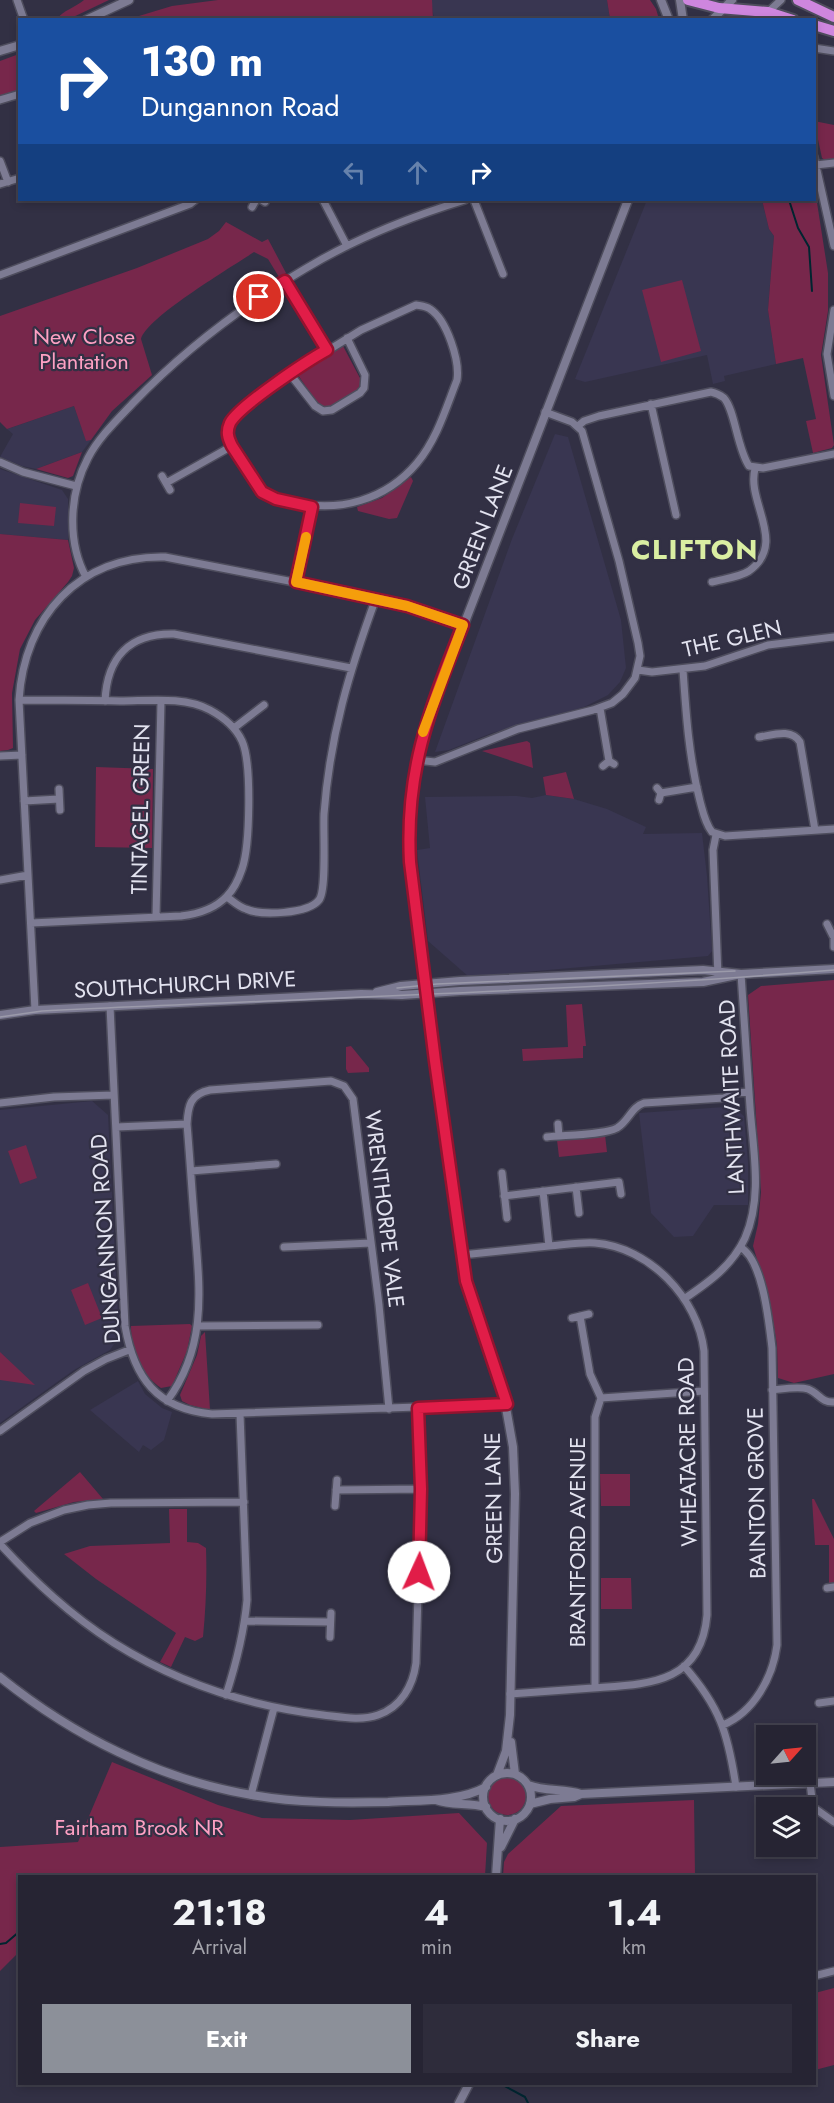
<!DOCTYPE html>
<style>
body{margin:0;font-family:Jost,sans-serif;background:#2e2c3b;color:#f1f3f6;height:100vh;display:flex;flex-direction:column;font-size:22px;white-space:nowrap}
*{box-sizing:border-box;margin:0}
p{font-size:20px;color:#a4a4ac}
.icon{flex:none;width:33px;height:33px;fill:none;stroke:currentColor;stroke-width:2;stroke-linecap:round;stroke-linejoin:round}
.map{position:relative;flex:1;overflow:hidden}
.side{position:absolute;left:18px;top:1875px;width:798px;height:210px;display:flex;flex-direction:column;background:#262433;border-radius:0px;box-shadow:0 3px 9px #0003,0 0 0 2px #42414e}
.side>*{flex:none}
.banner{position:absolute;left:18px;top:18px;width:798px;height:183px;border-radius:0px;box-shadow:0 3px 9px #0003,0 0 0 2px #42414e;background:#1a4fa0;color:#fff;overflow:hidden}
.needle{width:39px;rotate:63deg}
.tools{position:absolute;left:756px;top:1725px;display:grid;gap:12px}
.tools a{display:grid;place-items:center;width:60px;height:60px;border-radius:0px;background:#262433;box-shadow:0 3px 9px #0003,0 0 0 2px #42414e;font-size:30px}
.pin{position:absolute;display:grid;place-items:center;width:51px;height:51px;color:#fff;margin:-26px;border:3px solid #fff;border-radius:50%;box-shadow:0 2px 6px #0007}
.me{position:absolute;width:66px;margin:-33px;rotate:2deg;stroke-linejoin:round;filter:drop-shadow(0 0 4px #0008)}
.turn{display:flex;align-items:center;gap:21px;height:126px;padding:0 24px;font-size:27px}
.turn .icon{width:78px;height:78px;stroke-width:2.5}
.turn b{display:block;font-size:42px;line-height:51px}
.lanes{display:flex;align-items:center;height:57px;padding:0 24px;background:#0003;justify-content:center;gap:30px;direction:ltr}
.lanes .off{opacity:.35}
.eta{display:flex;justify-content:space-evenly;align-items:center;height:102px;text-align:center}
.eta b{font-size:36px;font-weight:700;line-height:42px}
.action{display:flex;gap:12px;margin-top:auto;padding:12px 24px}
.action a{flex:1;height:69px;border-radius:0px;background:#8c9099;color:#fff;font-size:24px;font-weight:700;line-height:69px;text-align:center}
.action a+a{background:#2e2c3b;color:#f1f3f6}
.map>svg:first-child{display:block}
</style>
<div class="map">
<svg width="834" height="2103" viewBox="0 0 834 2103">
<rect width="100%" height="100%" fill="#323044"/>
<path fill="#393651" d="M431 0H607L610 19H434Z
M647 200H762L769 229 774 236 768 310 776 364 724 376 725 381 713 384 707 355 585 382 575 379Z
M74 406 86 440H91L82 452 36 469 22 466 0 457 13 434 7 429Z
M555 434 568 437 621 620 626 668 620 682 608 695 584 707 492 733 449 750 435 752 512 539Z
M0 469 62 490 68 499V540L0 534Z
M546 795 574 799 607 809 646 827 643 834 702 833 707 876 712 951 708 956 469 977 428 941 417 850 430 848 425 797 517 796 532 798Z
M92 1101 108 1115 119 1337 110 1350 74 1370 0 1423V1110Z
M739 1106V1112L744 1116 748 1162V1205H714L693 1236 674 1237 651 1213 639 1113Z
M138 1381 145 1394 162 1408 172 1412 164 1440 151 1450 143 1445 139 1452 90 1410Z"/>
<path fill="#77274b" d="M84 0H109L69 19H57C62 11 76 7 84 0Z
M218 0H432L433 19H129L172 6Z
M607 0H650L656 9 659 19H610Z
M19 54V91L0 98V61Z
M814 121 834 125V162H828L822 158Z
M815 190 828 273V311L821 355 834 445 832 448 813 453 806 421 816 419 803 358 776 364 768 310 774 236 769 229 762 200H814Z
M226 222 262 242 268 239 286 273 279 277 268 259 254 252C232 267 147 317 141 339L152 375 112 411 91 440 86 441 74 406 7 429 0 422V316L137 268 208 239 219 231Z
M682 280 701 351 661 362 642 290Z
M343 346 361 380 358 391 329 410 319 406 298 375Z
M82 452 73 476 68 478 36 469Z
M411 477 413 481 397 518 389 519 358 511 357 507 382 498Z
M20 503 56 507 54 526 18 523Z
M0 534 68 540 74 568 72 576 68 582 35 620 20 649 12 693 13 748 8 750 0 751Z
M527 741 530 743 533 768 482 751Z
M96 767 153 769 152 848 95 847Z
M566 772 574 799 546 795 543 777Z
M834 980V1374L794 1383 778 1378 777 1345 770 1302 753 1246 758 1224 761 1192 748 995 761 986Z
M582 1004 586 1046H583V1058L523 1061 522 1049 568 1047 566 1005Z
M351 1046 369 1068V1072L348 1073 346 1069V1047Z
M605 1135 607 1152 559 1157 557 1140Z
M26 1145 37 1178 20 1184 8 1151Z
M88 1283 102 1318 85 1325 71 1290Z
M190 1324 192 1326 187 1351 172 1386 161 1388C141 1374 131 1350 131 1326Z
M205 1332 210 1410 190 1405 182 1401 180 1395 197 1355 201 1336Z
M0 1352 35 1385 0 1380Z
M80 1472 103 1499 74 1502 36 1513 34 1511Z
M600 1474H630V1506H601Z
M812 1499H814L834 1539V1584H829V1545H815Z
M169 1509H187V1542L198 1543 206 1548C207 1578 206 1607 203 1637L195 1641 185 1637 171 1667 160 1662 176 1633 96 1579 64 1554 90 1546 170 1543Z
M601 1578H631L632 1609H601Z
M112 1762 218 1805 262 1818 350 1820 459 1813 487 1843 485 1876H20L19 1952 0 1971V1847L78 1842Z
M488 1796a19 19 0 1 1 38 0a19 19 0 1 1-38 0Z
M694 1800 695 1876H503L504 1862 508 1854 561 1806Z
M834 1988V2065L815 2070V1993Z"/>
<g fill="none" stroke-linecap="round" stroke-linejoin="round">
<path stroke="#002530" stroke-width="2" d="M789 200 798 228 809 247 812 291
M0 1944 6 1943 20 1931
M501 2084 525 2097 528 2103"/>
<defs>
<path id="minor" d="M17 0 24 20
M768 12 781 0
M814 48 834 51
M0 100 20 94
M814 157 834 246
M0 161 8 182
M816 165 834 163
M0 184 20 178
M262 200 265 202
M323 200 347 246
M474 200 503 274
M252 207 256 200
M0 275 190 204 195 200
M285 281 327 350
M416 305C422 306 426 306 430 309 447 320 460 361 457 380 446 408 437 439 417 463 386 500 339 513 293 502 283 500 271 499 263 492 250 482 236 453 228 438V430L234 417 290 374 361 330Z
M834 310 827 354 834 396
M290 374 315 406 323 411 332 410 360 393 364 388 365 375 347 338
M651 404 676 515
M578 426 584 421 599 416 711 392C716 393 720 395 724 398 735 410 737 448 749 466L763 468 834 454
M0 462 23 472 76 486
M162 476 170 490
M166 483 232 446
M86 577C67 542 69 494 88 458 99 437 117 420 134 402 189 345 253 298 322 259 367 234 416 215 465 200
M296 582 312 507
M712 582C723 579 740 577 749 571 788 543 746 502 755 469
M638 670 652 672 705 666 768 645 834 637
M683 670C686 714 689 758 700 801 703 812 705 823 712 832L725 836 834 829
M19 700C52 700 86 700 120 701 148 701 184 696 210 710 223 717 236 728 242 741 252 763 250 846 242 869 239 878 234 889 227 896 215 909 198 914 181 916L31 923
M105 701C107 657 130 633 174 634L351 668
M600 708 609 761
M234 728 264 705
M759 737C773 735 791 728 800 742L815 830
M0 756 22 755
M416 760 435 762 518 729 593 710 612 703 623 694 635 678 640 656 638 643 619 561 582 431 572 422 545 412
M603 766 609 761 614 764
M657 788 661 793 659 800
M59 789 60 810
M661 793 697 787
M24 801 59 799
M716 835 713 850 718 976
M0 880 28 875
M227 897C233 901 239 907 246 909 261 916 308 914 319 900 327 890 323 832 324 814 330 735 349 672 376 598
M156 917 161 701
M827 924 833 936
M834 935V947
M110 1006 125 1326C134 1378 157 1409 212 1414L507 1404
M35 1010 19 700C24 617 79 555 165 557L376 598 430 613 463 625
M0 1103 54 1097 114 1095
M558 1124 559 1136
M116 1127 187 1124
M547 1137C564 1135 604 1135 617 1128 629 1121 631 1107 644 1103L724 1098 735 1093 749 1092
M191 1171 276 1164
M502 1173 507 1218
M576 1187 579 1213
M543 1191 549 1246
M504 1196 619 1182 621 1194
M284 1247 371 1243
M462 1255C491 1252 520 1249 549 1246 564 1245 580 1242 595 1243 649 1247 698 1298 704 1351L707 1615C701 1685 647 1684 593 1688 565 1690 538 1692 510 1694
M684 1299C709 1282 732 1266 745 1238 763 1197 753 1150 750 1107 747 1062 744 1018 741 974
M580 1316 590 1374 601 1398
M572 1318 589 1314
M198 1326 318 1325
M772 1390C783 1389 798 1386 808 1389 819 1393 821 1403 834 1402
M601 1398 704 1391
M167 1401C207 1347 200 1291 195 1229 192 1194 190 1159 187 1124 188 1106 190 1094 210 1090L331 1081 344 1086 353 1099 379 1305 389 1409
M0 1431 84 1371 106 1359 129 1350
M336 1490 421 1489
M335 1506 337 1480
M0 1542 30 1523 64 1510 88 1505 111 1503 244 1502
M0 1544C35 1582 70 1615 114 1643 178 1683 248 1706 323 1715 341 1717 361 1721 378 1715 401 1707 413 1686 416 1663L421 1489 418 1408
M827 1588 834 1587
M245 1621 330 1622
M330 1637 331 1613
M684 1666C720 1707 728 1733 736 1787
M595 1688V1417L601 1398
M226 1695C236 1664 244 1633 247 1600L240 1414
M819 1703 834 1701
M723 1725C754 1712 773 1677 777 1645L772 1348C769 1323 763 1259 740 1247
M810 1783 813 1807 834 1822
M251 1795 274 1708
M814 1976 834 1971"/>
<path id="tertiary" d="M661 0 669 20
M680 0 683 20
M86 20 129 0
M712 20 732 0
M0 51 20 45
M377 992 401 986 460 981 703 970 741 974 834 969
M0 1015 35 1010 361 994 402 995 460 991 703 982 741 974
M0 1677C72 1735 160 1780 252 1795 297 1803 342 1803 388 1802 418 1800 459 1802 486 1787
M511 1742 515 1774
M483 1797a24 24 0 1 1 48 0a24 24 0 1 1-48 0Z
M497 1775 506 1751 510 1715 515 1494 513 1447 502 1385 472 1304 466 1281 413 887C407 831 410 777 426 723L628 200
M528 1785C546 1792 564 1788 581 1794
M436 1800C451 1806 469 1802 486 1807
M530 1804 550 1799 574 1797 581 1794 834 1782
M501 1847 515 1819
M496 1876 500 1819
M459 2103 469 2084"/>
<path id="trunk" d="M688 0 719 8 768 12 793 20
M798 0 834 17
M814 25 834 31"/>
</defs>
<use href="#minor" stroke="#4e4d5d" stroke-width="10"/>
<use href="#tertiary" stroke="#4e4d5d" stroke-width="11"/>
<use href="#trunk" stroke="#4e4d5d" stroke-width="14"/>
<use href="#minor" stroke="#7d7b93" stroke-width="7"/>
<use href="#tertiary" stroke="#7d7b93" stroke-width="8"/>
<use href="#trunk" stroke="#ce86de" stroke-width="10"/>
<path stroke="#9b9aaa" stroke-width="1.5" d="M397 988 437 984 735 971
M0 1017 42 1011C306 998 570 992 834 970"/>
</g>
<g fill="none" stroke-linecap="round" stroke-linejoin="round">
<defs>
<path id="route" d="M259 297 285 281 327 350C307 361 239 406 230 423 226 432 228 438 232 446L262 492 276 499 312 507 296 582 407 606 463 625C430 709 405 769 410 862L435 1061 466 1281 507 1404 418 1408 421 1489 419 1572"/>
</defs>
<use href="#route" stroke="#92132f" stroke-width="15"/>
<use href="#route" stroke="#e11d48" stroke-width="10"/>
<path stroke="#f59e0b" stroke-width="10" d="M306 537 296 582 407 606 463 625 423 732"/>
</g>
<g text-anchor="middle" dominant-baseline="central" stroke-width="4.5" stroke-linejoin="round" paint-order="stroke">
<g font-size="22" fill="#fea0c3" stroke="#323044">
<text x="84" y="336">New Close<tspan x="84" dy="25">Plantation</tspan></text>
<text x="139" y="1827">Fairham Brook NR</text>
</g>
<g font-size="22" fill="#e3e3f0" stroke="#323044">
<text transform="translate(482 527) rotate(-69)">GREEN LANE</text>
<text transform="translate(732 638) rotate(-13)">THE GLEN</text>
<text transform="translate(140 809) rotate(-89)">TINTAGEL GREEN</text>
<text transform="translate(185 984) rotate(-3)">SOUTHCHURCH DRIVE</text>
<text transform="translate(731 1097) rotate(-93)">LANTHWAITE ROAD</text>
<text transform="translate(385 1209) rotate(83)">WRENTHORPE VALE</text>
<text transform="translate(105 1239) rotate(-94)">DUNGANNON ROAD</text>
<text transform="translate(687 1452) rotate(-91)">WHEATACRE ROAD</text>
<text transform="translate(756 1493) rotate(-91)">BAINTON GROVE</text>
<text transform="translate(493 1498) rotate(-91)">GREEN LANE</text>
<text transform="translate(577 1542) rotate(-90)">BRANTFORD AVENUE</text>
</g>
<g font-size="28" font-weight="bold" letter-spacing="1.5" fill="#daeea2" stroke="#323044">
<text x="695" y="549">CLIFTON</text>
</g>
</g>
</svg>
<div class="tools">
<a><svg class="needle" viewBox="-14 -14 28 28"><path d="M0-13l5 13h-10z" fill="#e53935"/><path d="M0 13l5-13h-10z" fill="#a4a4ac"/></svg></a>
<a><svg class="icon" aria-label="layers" viewBox="0 0 24 24"><path d="M12 4l9 5-9 5-9-5zM3 14l9 5 9-5"/></svg></a>
</div>
<div class="pin" style="left:259px;top:297px;background:#d93025"><svg class="icon" aria-label="arrive" viewBox="0 0 24 24"><path d="M6 21V4h12l-3 4 3 4H6"/></svg></div>
<svg class="me" style="left:419px;top:1572px" viewBox="-20 -20 40 40"><circle r="19" fill="#fff"/><path d="M0-13L10 11 0 6-10 11z" fill="#e11d48"/></svg>
<div class="banner">
<div class="turn"><svg class="icon" aria-label="right" viewBox="0 0 24 24"><path d="M7 20v-9h11M14 6l5 5-5 5"/></svg><div><b>130 m</b>Dungannon Road</div></div>
<div class="lanes"><svg class="icon off" aria-label="left" viewBox="0 0 24 24"><path d="M17 20v-9H6M10 6l-5 5 5 5"/></svg><svg class="icon off" aria-label="ahead" viewBox="0 0 24 24"><path d="M12 20V5M6 11l6-6 6 6"/></svg><svg class="icon" aria-label="right" viewBox="0 0 24 24"><path d="M7 20v-9h11M14 6l5 5-5 5"/></svg></div>
</div>
<section class="side">
<div class="eta">
<div><b>21:18</b><p>Arrival</p></div>
<div><b>4</b><p>min</p></div>
<div><b>1.4</b><p>km</p></div>
</div>
<div class="action"><a>Exit</a><a>Share</a></div>
</section>
</div>
